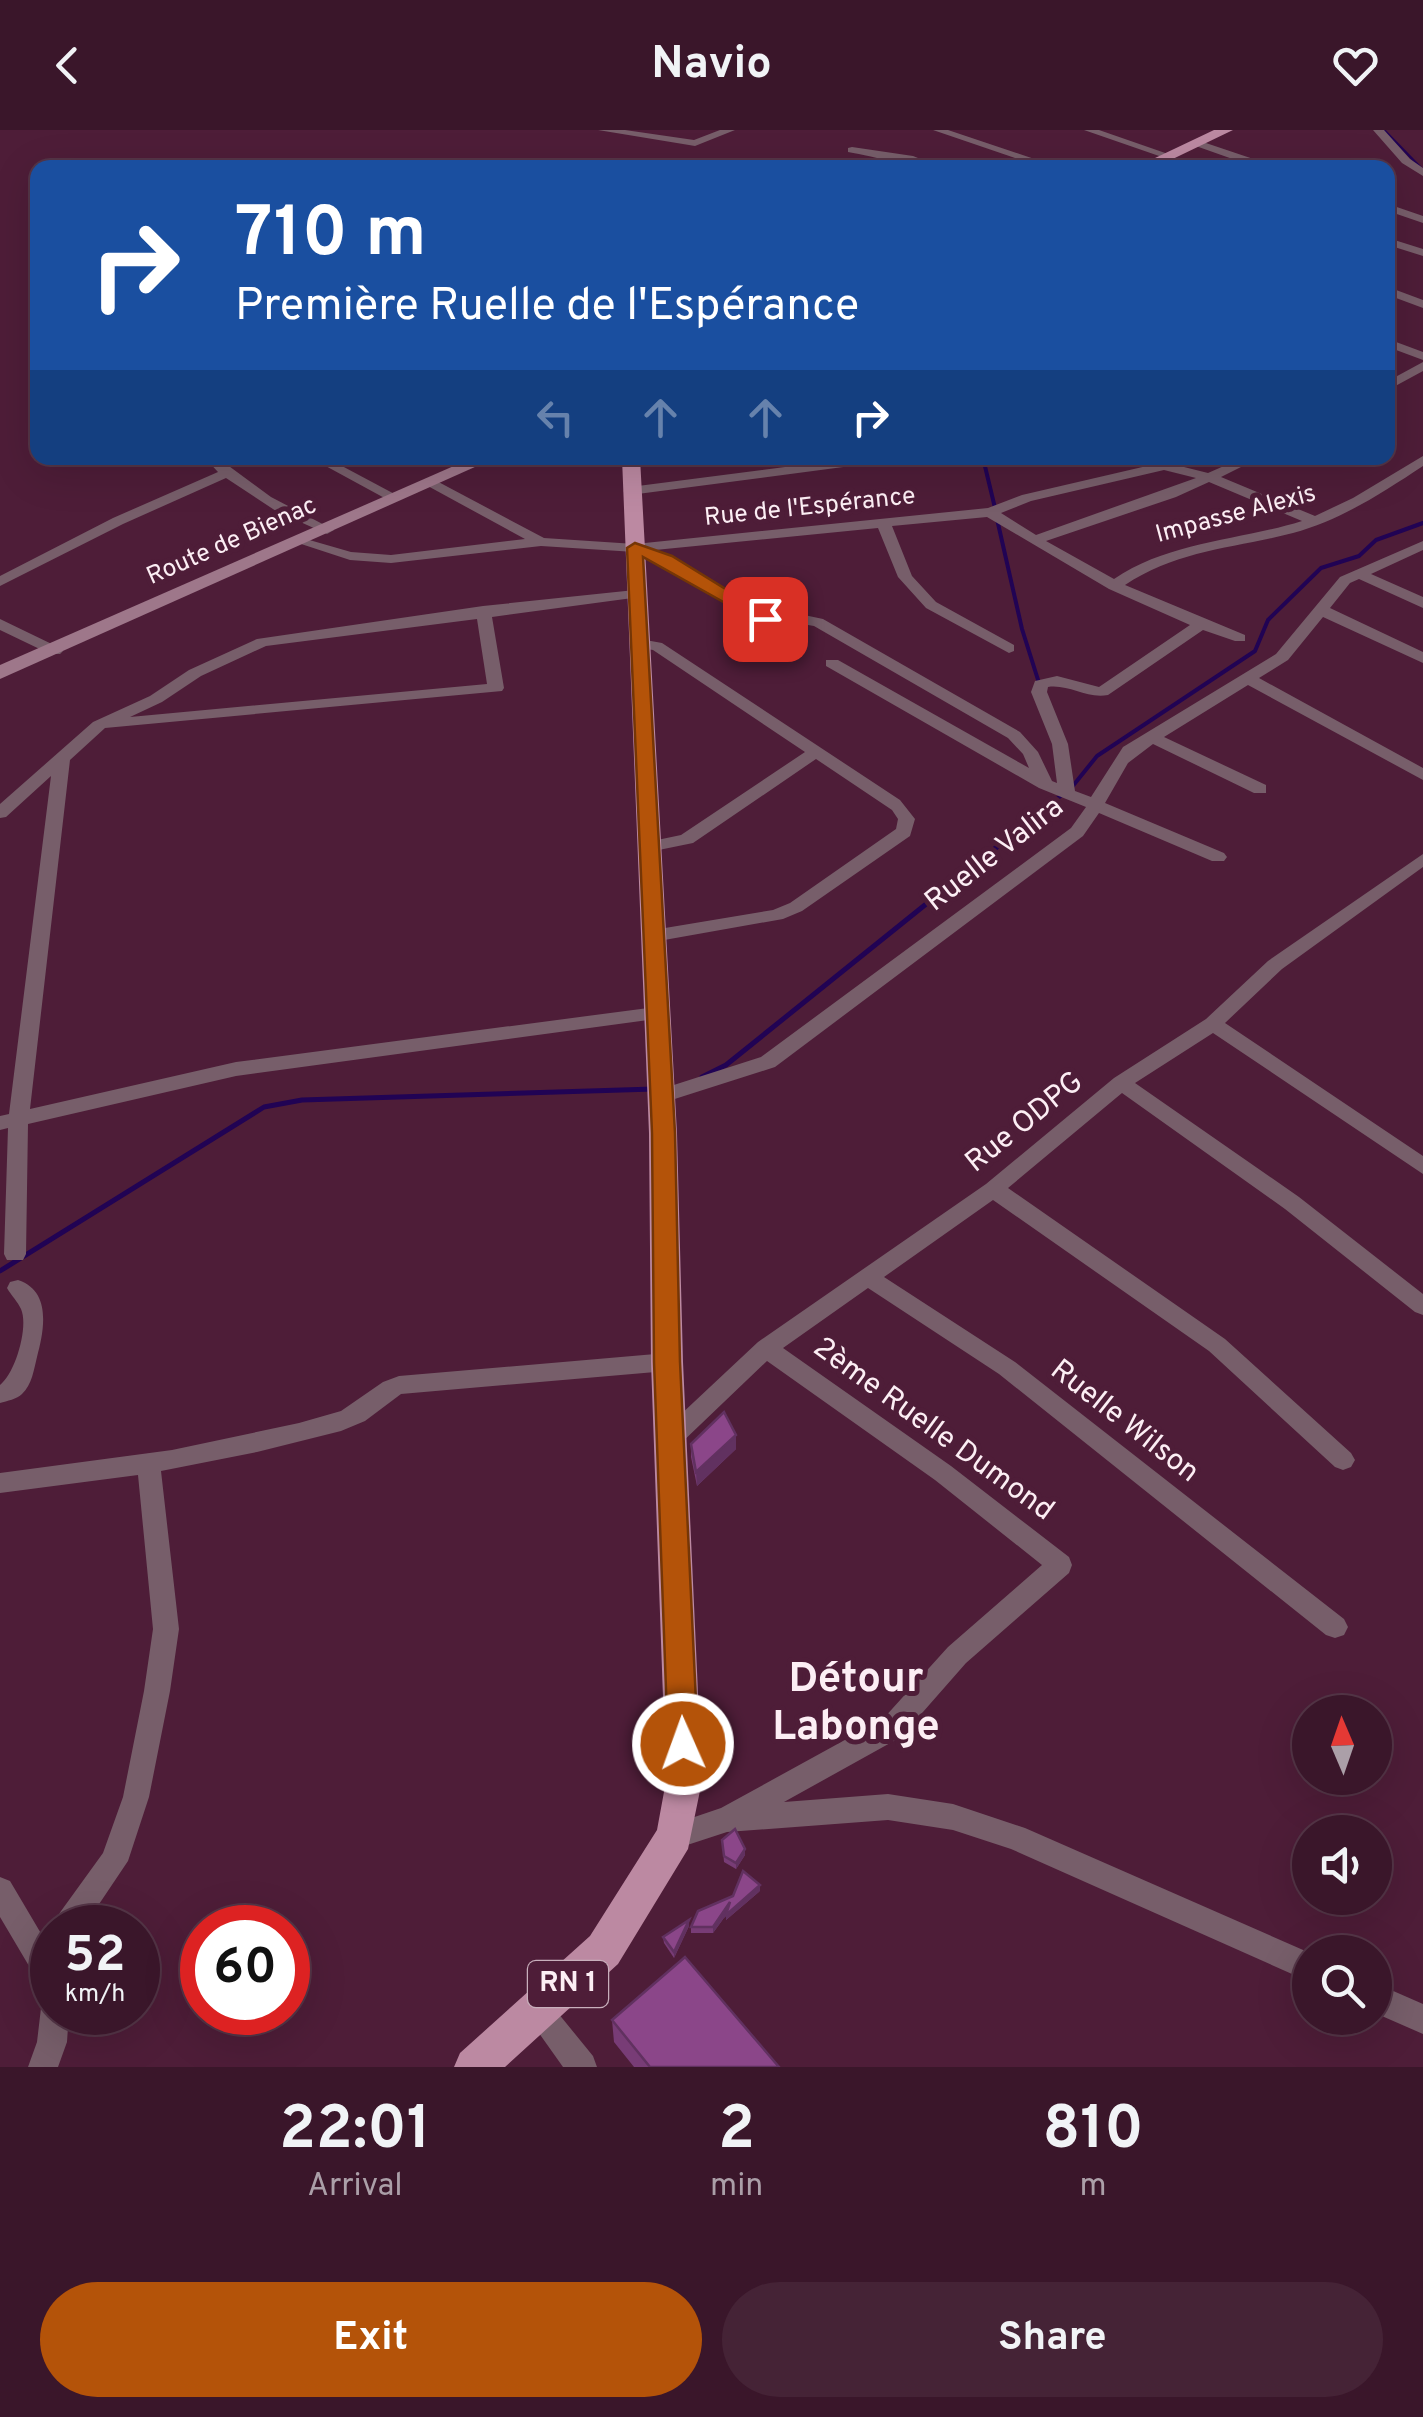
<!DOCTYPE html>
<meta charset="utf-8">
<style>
body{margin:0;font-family:Overpass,sans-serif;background:#452336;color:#f1f3f6;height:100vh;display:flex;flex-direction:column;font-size:38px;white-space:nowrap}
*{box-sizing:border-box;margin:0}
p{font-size:32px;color:#ab9fa8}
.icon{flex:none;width:55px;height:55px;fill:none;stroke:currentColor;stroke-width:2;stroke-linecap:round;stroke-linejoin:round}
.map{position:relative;height:1937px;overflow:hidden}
.panel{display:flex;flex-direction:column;background:#3a162a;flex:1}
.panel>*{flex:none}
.top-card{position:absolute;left:30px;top:30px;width:1365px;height:305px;border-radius:20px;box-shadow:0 10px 40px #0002,0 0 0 2px #543547;background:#1a4fa0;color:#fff;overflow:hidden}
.needle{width:65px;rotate:358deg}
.controls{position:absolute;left:1292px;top:1565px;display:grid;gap:20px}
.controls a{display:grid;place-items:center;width:100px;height:100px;border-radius:50%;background:#3a162a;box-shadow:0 10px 40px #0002,0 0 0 2px #543547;font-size:50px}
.speed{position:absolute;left:30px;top:1775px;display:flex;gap:20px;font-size:50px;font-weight:700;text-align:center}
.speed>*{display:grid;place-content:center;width:130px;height:130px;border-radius:50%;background:#3a162a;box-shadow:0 10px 40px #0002,0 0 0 2px #543547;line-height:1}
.speed small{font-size:25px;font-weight:400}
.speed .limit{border:15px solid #d22;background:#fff;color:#111}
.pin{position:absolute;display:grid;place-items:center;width:85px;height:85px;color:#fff;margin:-42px;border-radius:20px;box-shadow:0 5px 15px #0006}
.me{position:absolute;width:110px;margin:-55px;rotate:358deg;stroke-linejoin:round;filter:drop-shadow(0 0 8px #0008)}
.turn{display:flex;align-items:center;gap:35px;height:210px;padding:0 40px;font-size:45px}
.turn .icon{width:130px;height:130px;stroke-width:2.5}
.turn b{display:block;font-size:70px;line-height:85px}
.lanes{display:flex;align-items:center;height:95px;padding:0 40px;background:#0003;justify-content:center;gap:50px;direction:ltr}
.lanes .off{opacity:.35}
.eta{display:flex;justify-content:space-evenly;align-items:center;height:170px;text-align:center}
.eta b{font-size:60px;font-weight:700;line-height:70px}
.action{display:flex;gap:20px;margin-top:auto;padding:20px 40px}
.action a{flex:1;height:115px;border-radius:60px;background:#b45309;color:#fff;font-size:40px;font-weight:700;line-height:115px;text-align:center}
.action a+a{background:#452336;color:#f1f3f6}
header{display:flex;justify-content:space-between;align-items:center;height:130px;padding:0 40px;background:#3a162a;font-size:45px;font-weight:700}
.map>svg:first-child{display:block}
</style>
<header><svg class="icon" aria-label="back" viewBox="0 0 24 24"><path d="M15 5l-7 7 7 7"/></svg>Navio<svg class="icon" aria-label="heart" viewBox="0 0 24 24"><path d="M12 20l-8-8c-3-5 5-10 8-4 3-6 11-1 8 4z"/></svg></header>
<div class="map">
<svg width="1423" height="1937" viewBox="0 0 1423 1937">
<rect width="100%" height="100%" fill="#4e1d38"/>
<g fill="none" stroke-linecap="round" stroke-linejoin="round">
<path stroke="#210354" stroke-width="2.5" d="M1384 0 1423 40"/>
<path stroke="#210354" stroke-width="4" d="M983 328 995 378
M997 389 1022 499 1039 553
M1072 657 1097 626 1255 521 1268 490 1321 438 1359 426 1376 410 1423 393
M994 719 1063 664"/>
<path stroke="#210354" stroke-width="5" d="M702 947 726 935 997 717
M0 1141 264 977 302 970 654 959"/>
<path fill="#775e6a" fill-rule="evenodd" d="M598 0H625L694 10 720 0H735L695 16Z
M933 0H948L1061 38H1044Z
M1084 0H1099L1171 25 1162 27Z
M1373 0H1384L1410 29 1423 38V46L1402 33Z
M1197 10 1274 36 1275 38H1258L1193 15 1192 13Z
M852 17 913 26 943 38C918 38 875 27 848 22V18Z
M1388 74 1423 86V93L1388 81Z
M1388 108 1423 119V126L1388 115Z
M1388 157 1423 170V178L1388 165Z
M1388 209 1423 222V230L1388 217Z
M1423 232V241L1388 260V251Z
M1423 326V336C1382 363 1341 390 1293 403 1235 418 1177 420 1125 455L1245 505V511H1235L1203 500 1108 565C1086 569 1069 554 1048 557L1047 562 1068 614 1075 661 1091 667 1123 617 1276 524 1340 447 1423 411V420L1371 444 1423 467V478L1359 449 1350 453 1330 478 1423 522V533L1323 487 1288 530 1259 548 1423 638V650L1248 555 1164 607 1266 655V663H1254L1153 614 1128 633 1105 673 1224 723 1227 727 1224 731H1212L1099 683 1083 706 775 937 659 974 649 967 652 962 761 927 1071 698 1086 677 1039 658 826 536V530H838L1029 638 1023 624 1008 608 814 496 790 492H760L661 432 635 422 541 416 391 433 350 430 292 411 299 407 351 422 391 425 525 409 426 355V349L431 348 544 408 635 414 988 378 1022 365 1164 332 1208 343 1242 328H1259L1221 347 1315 386 1353 368ZM1164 340 1196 348 1036 405 1001 383 1031 371ZM1209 352 1302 391C1238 411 1171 411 1114 449L1046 411 1176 367ZM987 387 1109 459 1190 495 1099 557 1057 546 1035 551 1031 562 1052 614 1057 653 1052 651 1038 622 1020 602 823 489 790 482 768 484 671 426 655 420 878 398 898 447 926 478 1009 523 1014 521V515L936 472 912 446 892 396Z
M205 328H218L271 367 334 400 327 404 276 381 226 348 123 394 0 456V446L113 388 218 342Z
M311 328H327L402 368 390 371Z
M854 328H888L881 332 630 365 623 361 630 357Z
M635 460 642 464 640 467 492 487 504 558 502 561 105 598 70 630 30 979 236 932 656 877 663 878 666 883 663 888 236 946 28 994 26 1124 23 1130H7L4 1124 8 998 0 1000V986L9 984 51 646 6 687 0 688V674L93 592 150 566 189 540 257 509 483 476ZM477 489 487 554 130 587 162 572 201 546 266 516Z
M0 489 60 518 63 521 60 524H50L0 500Z
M640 509 662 513 900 670 915 689 910 706 802 781 783 789 653 812 647 810 644 806 653 800 773 780 790 773 896 699 898 689 892 680 816 629 693 713 649 722 643 721 640 717 643 713 681 705 805 622 653 520 635 517 632 514Z
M1423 724V737L1282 839 1225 893 1423 1026V1044L1213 903 1135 953 1299 1067 1423 1164V1185L1415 1182 1285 1079 1122 963 1008 1058 1225 1209 1351 1323 1355 1330 1351 1337 1343 1340 1335 1337 1209 1221 993 1070 884 1147 1015 1232 1344 1489 1348 1497 1344 1505 1335 1508 1326 1505 999 1244 868 1158 783 1218 951 1336 1069 1427 1072 1435 1069 1443 966 1533 901 1607 784 1672 888 1664 953 1674 1025 1698 1310 1823V1852L1011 1719 953 1700 888 1690 727 1702 675 1719 665 1715 661 1706 665 1697 721 1678 883 1589 948 1517 1042 1435 935 1350 767 1231 678 1316 670 1319 662 1316 658 1309 662 1302 758 1212 986 1054 1114 948 1206 889 1268 831Z
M18 1150C52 1161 44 1201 37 1227 34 1239 32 1255 22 1264 17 1269 7 1271 0 1273V1255C15 1244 29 1197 21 1179 18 1172 11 1165 7 1158L10 1152Z
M667 1223 675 1226 678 1232 675 1238 667 1241 401 1264 365 1291 341 1301 257 1322 161 1341 179 1499 170 1561 149 1667 128 1731 83 1798 52 1800 56 1788 103 1723 123 1667 144 1561 153 1499 138 1345 0 1363V1343L172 1320 299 1293 341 1281 383 1252 399 1246Z
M0 1747 10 1751 52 1822V1882H69L67 1912 58 1937H28L37 1912 41 1878 29 1836 0 1787Z
M1375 1853 1423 1874V1904L1375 1883Z
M539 1867 549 1872 593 1926 597 1937H563L524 1882 529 1872Z"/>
<path fill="#9e778a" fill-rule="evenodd" d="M472 328H495L0 549V535Z"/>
<path fill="#bc89a2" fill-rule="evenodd" d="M1214 0H1233L1154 38H1134Z
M622 328H640L677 1003 683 1232 702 1651 688 1719 618 1834 505 1937H454L460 1923 590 1806 657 1700 666 1651 651 1232 649 1003Z"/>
</g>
<path fill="#783c76" d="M691 1314 736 1319 697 1356 691 1327Z
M722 1710 745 1719V1725L736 1739 724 1732Z
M760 1761 726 1790V1785L713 1803H691V1797Z
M689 1796 674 1828 664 1813 663 1807Z
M612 1890 779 1937H634L614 1912Z"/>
<path fill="#613160" d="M736 1305V1319L697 1356 696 1342Z
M745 1719V1725L736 1739V1733Z
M760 1755V1761L726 1790V1785L713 1803V1797L730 1772Z
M689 1790V1796L674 1828V1822Z"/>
<path fill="#8b4689" stroke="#613160" stroke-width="2.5" d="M724 1282 736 1305 696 1342 691 1314Z
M735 1699 745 1719 736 1733 724 1726 722 1710Z
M743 1741 760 1755 726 1785 730 1772 713 1797H691L698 1781 733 1766Z
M689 1790 674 1822 663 1807Z
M685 1827 779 1937H650L612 1890Z"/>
<path fill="#b45309" stroke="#753606" stroke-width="2.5" d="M635 413 672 426 774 489 759 492 643 427 675 1003 680 1232 698 1614 693 1624 683 1628 672 1624 668 1614 654 1232 652 1003 627 418Z"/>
<g text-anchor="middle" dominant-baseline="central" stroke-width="10" stroke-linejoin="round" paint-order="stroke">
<g font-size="25" fill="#fceef4" stroke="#4e1d38">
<text transform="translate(810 378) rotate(-6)">Rue de l'Espérance</text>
<text transform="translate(1236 385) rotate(-15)">Impasse Alexis</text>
<text transform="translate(232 412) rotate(-24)">Route de Bienac</text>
</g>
<rect fill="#4e1d38" stroke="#c8afbc" stroke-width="2.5" x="528" y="1831" width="80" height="46" rx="8"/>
<g font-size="28" font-weight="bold" fill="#fceef4">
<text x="568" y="1854">RN 1</text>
</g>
<g font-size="30" fill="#fceef4" stroke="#4e1d38">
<text transform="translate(995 725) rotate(-38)">Ruelle Valira</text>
<text transform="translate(1025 993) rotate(-39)">Rue ODPG</text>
<text transform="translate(1124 1292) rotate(38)">Ruelle Wilson</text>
<text transform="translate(933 1300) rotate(36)">2ème Ruelle Dumond</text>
</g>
<g font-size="42" font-weight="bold" fill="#fceef4" stroke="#4e1d38">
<text x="856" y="1550">Détour<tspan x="856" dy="48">Labonge</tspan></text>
</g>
</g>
</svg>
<div class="controls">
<a><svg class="needle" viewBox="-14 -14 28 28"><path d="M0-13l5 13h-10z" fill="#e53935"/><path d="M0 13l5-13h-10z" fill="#ab9fa8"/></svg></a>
<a><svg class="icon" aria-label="sound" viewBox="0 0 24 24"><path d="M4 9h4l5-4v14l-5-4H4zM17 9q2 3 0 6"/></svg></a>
<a><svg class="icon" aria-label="search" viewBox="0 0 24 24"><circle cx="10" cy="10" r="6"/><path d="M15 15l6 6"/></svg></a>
</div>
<div class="speed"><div>52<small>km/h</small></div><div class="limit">60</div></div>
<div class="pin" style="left:765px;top:489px;background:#d93025"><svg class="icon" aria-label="arrive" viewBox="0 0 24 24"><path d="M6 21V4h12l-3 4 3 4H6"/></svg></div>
<svg class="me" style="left:683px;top:1614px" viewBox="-20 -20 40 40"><circle r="17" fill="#b45309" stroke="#fff" stroke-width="3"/><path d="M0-11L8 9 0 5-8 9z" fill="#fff"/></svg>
<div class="top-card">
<div class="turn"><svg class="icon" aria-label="right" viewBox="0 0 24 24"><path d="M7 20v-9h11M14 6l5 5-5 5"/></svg><div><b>710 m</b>Première Ruelle de l'Espérance</div></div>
<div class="lanes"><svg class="icon off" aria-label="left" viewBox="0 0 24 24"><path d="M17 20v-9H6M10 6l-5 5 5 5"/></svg><svg class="icon off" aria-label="ahead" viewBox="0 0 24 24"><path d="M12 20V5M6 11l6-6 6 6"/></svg><svg class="icon off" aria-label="ahead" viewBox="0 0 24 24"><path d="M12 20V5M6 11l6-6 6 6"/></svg><svg class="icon" aria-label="right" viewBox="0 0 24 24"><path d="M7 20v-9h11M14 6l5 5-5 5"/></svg></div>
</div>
</div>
<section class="panel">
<div class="eta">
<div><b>22:01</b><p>Arrival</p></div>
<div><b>2</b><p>min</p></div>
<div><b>810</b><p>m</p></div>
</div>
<div class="action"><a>Exit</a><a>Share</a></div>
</section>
